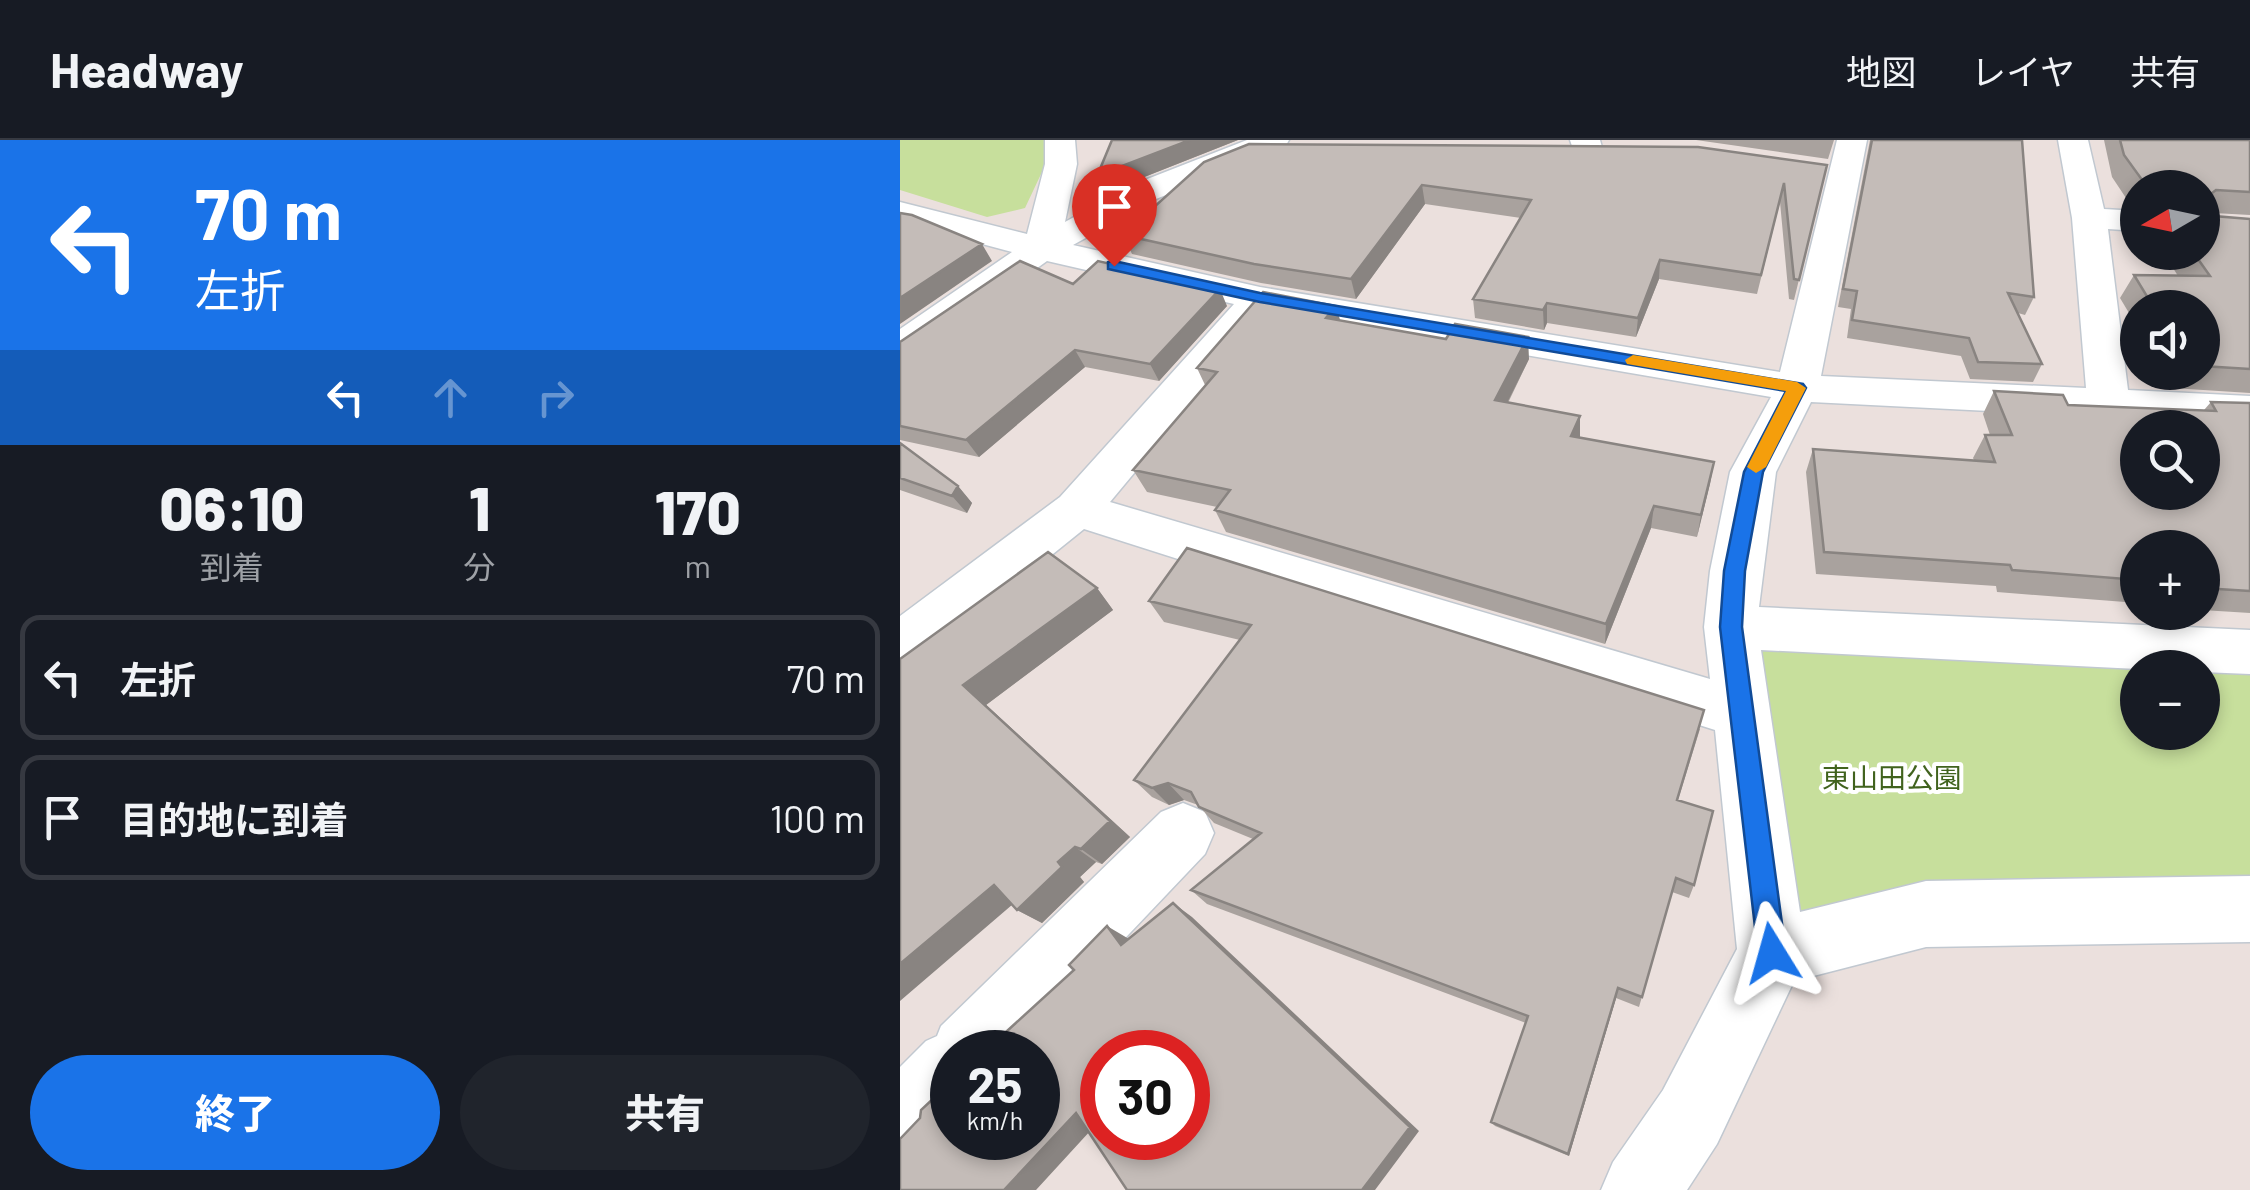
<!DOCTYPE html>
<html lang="ja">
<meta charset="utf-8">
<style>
body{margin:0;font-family:Barlow,"Noto Sans JP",sans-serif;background:#20242c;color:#f1f3f6;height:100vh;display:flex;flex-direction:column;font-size:38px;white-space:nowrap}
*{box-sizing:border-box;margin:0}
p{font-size:32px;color:#9ea1a6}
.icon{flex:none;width:55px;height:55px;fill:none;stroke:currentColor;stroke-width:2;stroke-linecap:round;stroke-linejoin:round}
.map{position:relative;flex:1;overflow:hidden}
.sheet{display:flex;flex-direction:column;background:#171b24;width:900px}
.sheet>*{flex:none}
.top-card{background:#1a73e8;color:#fff;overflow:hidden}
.needle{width:65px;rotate:261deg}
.controls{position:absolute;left:1220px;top:30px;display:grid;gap:20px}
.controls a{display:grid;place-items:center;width:100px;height:100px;border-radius:50%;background:#171b24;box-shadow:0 5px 15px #0003;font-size:50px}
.speed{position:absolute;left:30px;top:890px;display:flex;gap:20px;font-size:50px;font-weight:700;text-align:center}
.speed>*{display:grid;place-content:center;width:130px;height:130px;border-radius:50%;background:#171b24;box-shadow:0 5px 15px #0003;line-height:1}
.speed small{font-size:25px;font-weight:400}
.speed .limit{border:15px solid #d22;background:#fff;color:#111}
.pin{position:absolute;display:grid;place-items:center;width:85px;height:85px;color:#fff;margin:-102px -42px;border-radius:50% 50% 50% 0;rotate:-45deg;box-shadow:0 0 10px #0007}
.pin .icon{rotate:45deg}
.me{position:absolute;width:110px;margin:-55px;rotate:352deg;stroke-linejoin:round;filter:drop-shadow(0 0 8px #0008)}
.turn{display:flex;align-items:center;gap:35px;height:210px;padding:0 30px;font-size:45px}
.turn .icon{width:130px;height:130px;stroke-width:2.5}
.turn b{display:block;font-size:70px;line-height:85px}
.lanes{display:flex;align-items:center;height:95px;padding:0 30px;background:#0003;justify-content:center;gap:50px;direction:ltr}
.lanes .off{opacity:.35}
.eta{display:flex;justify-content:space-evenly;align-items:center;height:170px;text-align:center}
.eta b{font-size:60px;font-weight:800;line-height:70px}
.cta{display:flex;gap:20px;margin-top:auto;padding:20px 30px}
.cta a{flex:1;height:115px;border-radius:60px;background:#1a73e8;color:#fff;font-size:40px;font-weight:800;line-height:115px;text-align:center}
.cta a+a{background:#20242c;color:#f1f3f6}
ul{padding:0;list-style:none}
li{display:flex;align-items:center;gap:30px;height:125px;margin:0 20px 15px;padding:0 10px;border:5px solid #363941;border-radius:20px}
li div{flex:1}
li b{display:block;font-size:38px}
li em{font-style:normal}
header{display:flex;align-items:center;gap:60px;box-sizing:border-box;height:140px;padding:0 50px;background:#171b24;border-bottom:2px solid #363941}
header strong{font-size:48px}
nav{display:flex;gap:55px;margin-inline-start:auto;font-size:35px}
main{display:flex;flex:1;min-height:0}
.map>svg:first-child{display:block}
</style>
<header>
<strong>Headway</strong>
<nav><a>地図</a><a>レイヤ</a><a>共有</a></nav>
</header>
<main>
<section class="sheet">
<div class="top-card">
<div class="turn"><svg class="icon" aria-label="left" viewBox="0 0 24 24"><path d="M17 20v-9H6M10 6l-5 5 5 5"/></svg><div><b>70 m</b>左折</div></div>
<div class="lanes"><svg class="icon" aria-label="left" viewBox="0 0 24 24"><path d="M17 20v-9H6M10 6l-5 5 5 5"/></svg><svg class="icon off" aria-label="ahead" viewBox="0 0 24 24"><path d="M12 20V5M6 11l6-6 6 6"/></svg><svg class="icon off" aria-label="right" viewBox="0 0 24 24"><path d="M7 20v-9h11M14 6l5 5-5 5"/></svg></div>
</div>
<div class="eta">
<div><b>06:10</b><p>到着</p></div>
<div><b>1</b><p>分</p></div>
<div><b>170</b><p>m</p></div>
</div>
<ul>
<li><svg class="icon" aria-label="left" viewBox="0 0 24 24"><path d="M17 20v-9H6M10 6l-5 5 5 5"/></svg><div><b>左折</b></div><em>70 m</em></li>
<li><svg class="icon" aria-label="arrive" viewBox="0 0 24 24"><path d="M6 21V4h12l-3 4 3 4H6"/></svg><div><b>目的地に到着</b></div><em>100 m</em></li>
</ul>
<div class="cta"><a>終了</a><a>共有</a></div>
</section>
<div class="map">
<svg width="1350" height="1050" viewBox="0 0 1350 1050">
<rect width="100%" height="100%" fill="#ebe0dd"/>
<path fill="#c7df9c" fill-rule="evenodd" d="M0 0H146L150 15 125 68 87 77 0 50Z
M831 487 1350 514V769L872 813ZM1238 528H1302V592H1238Z"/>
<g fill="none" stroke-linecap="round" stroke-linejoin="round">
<defs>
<path id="minor" d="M145 0H175L177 24 165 82 232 45 347 0H389L385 7 256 59 173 105 360 147 880 232 937 0H967L921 236 1186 248 1172 78 1158 0H1188L1204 69 1238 71V91L1208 89 1228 250 1350 256V284L911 262 876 332 859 467 1350 490V534L1302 532V528L1238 529 861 510 900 772 1026 741 1350 736V802L1026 807 894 841 817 1004 787 1050H701L713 1022 763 950 837 809 815 590 184 389 19 522 0 528V476L160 357 334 164 147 121 14 216 0 219V189L112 112 0 82V62L127 94 145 24ZM369 171 871 257 830 332 810 431 804 487 810 539 210 362Z
M670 0H700L703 11 698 18H676Z
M283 663 305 672 314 693 305 714 117 912H52V980L27 1007 0 1018V927L26 901 37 896 41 886 261 672Z"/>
</defs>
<use href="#minor" stroke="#c1c8d0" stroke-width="3"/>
<use href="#minor" fill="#fff" fill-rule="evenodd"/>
</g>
<path fill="#a9a29e" d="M212 0H338L224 45 208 46 200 29Z
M768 0H934L928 19 796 0Z
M970 0H1122L1134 157 1125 175 1118 173 1142 224 1133 242 1070 239 1061 216 947 198 951 169 938 167Z
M1204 0H1350V75L1314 73V76L1350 79V253L1272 248 1263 232H1302V168H1238V188L1220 158 1234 135 1278 136 1263 112H1302V48H1238V68L1232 67 1212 37Z
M304 22 927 25 894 160 889 159 880 62 857 154 759 139 736 197 647 183 644 190 575 178 573 159 621 78 525 64 456 159 361 143 232 114 223 95Z
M173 144 327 166 259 241 185 227 79 317 0 300V202Z
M436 166 440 180 629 219 608 263 680 298 814 322 797 397 751 388 705 504 326 392 315 370 317 367 247 352 233 330 305 245 297 228Z
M1094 251 1168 265 1304 270 1311 262 1350 263V473L1302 470V408H1238V463L1097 452 1096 446 916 434 906 332 913 309 1074 320 1073 318 1085 295H1090L1083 274Z
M0 303 58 346 72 363 67 373 0 350Z
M197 448 213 470 86 565 230 697 202 724 196 722 180 737 184 742 142 783 117 770 113 765 0 519Z
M249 461 800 589 778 660 794 745 789 758 772 752 739 867 716 858 669 1016 595 986 591 982 626 883 307 764 291 750 353 699 314 683 298 665 284 660 269 665 252 657 234 640 340 500 264 482Z"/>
<path fill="#898481" d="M290 0H338L224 45 217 28Z
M522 45 525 64 456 159 451 139Z
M82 104 92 121 0 184V158Z
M760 120 759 139 736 197 738 178Z
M320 149 327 166 259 241 250 224Z
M647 163V183L644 190 643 170Z
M436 166 442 188 426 178Z
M628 197 629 219 597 283 595 260Z
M175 210 185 227 79 317 66 300Z
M680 276V299L671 296Z
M814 322 810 344 797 397 801 375Z
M58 346 72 363 67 373 52 356Z
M754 366 751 388 705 504 706 484Z
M197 448 213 470 86 565 230 697 202 724 181 709 63 545Z
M268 643 284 660 269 665 252 648Z
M175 707 196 722 180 737 184 742 142 783 117 770 158 722Z
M94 745 119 759 0 861V824Z
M273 763 292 777 519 991 475 1050H462Z
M207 786 229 799 221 805Z
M718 848 716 858 669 1016 668 1014Z
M176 973 202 978 136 1050H104Z"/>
<path fill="#c4bcb8" stroke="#898481" stroke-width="2.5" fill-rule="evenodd" d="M212 0H290L217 28 200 29Z
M972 0H1122L1134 157 1108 153 1142 224 1078 222 1069 198 952 180 957 151 943 149Z
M1220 0H1350V52L1316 50 1312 53 1314 76 1350 79V229L1302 226V168H1254L1234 135 1310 136 1293 112H1302V48H1254V46L1245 44 1224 15Z
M349 4 798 7 927 25 899 140 894 139 884 43 861 135 760 120 738 178 647 163 643 170 573 159 631 60 522 45 451 139 354 124 223 95 304 22Z
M0 73 12 75 82 104 0 158Z
M120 121 173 144 198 121 320 149 250 224 175 210 66 300 0 286V202Z
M363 152 436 166 426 178 546 199 555 184 628 197 595 260 680 276 671 296 814 322 801 375 754 366 706 484 315 370 330 350 233 330 317 232 297 228Z
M1094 251 1163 255 1168 265 1316 271 1311 262 1350 263V451L1302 448V408H1238V440L1112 430 1110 425 924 412 913 309 1095 322 1085 295H1112ZM1238 288H1302V352H1238Z
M0 303 58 346 52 356 0 338Z
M287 408 804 570 777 660 813 671 794 745 776 738 742 857 718 848 668 1014 591 982 628 876 291 750 361 693 299 667 291 652 268 643 252 648 234 640 351 485 249 461Z
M148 412 197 448 63 545 210 681 181 709 175 707 158 722 162 727 117 770 94 745 0 824V519Z
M273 763 510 987 462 1050H227L176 973 104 1050H0V999L20 978 21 970 52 941V998H138V912H84L174 830 169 825 207 786 221 805ZM202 912H288V998H202Z"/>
<path fill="#1a73e8" stroke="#114b97" stroke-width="2.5" d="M214 121 360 153 903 244 906 248 863 332 845 431 842 487 886 813 882 823 872 827 862 823 858 813 820 487 824 431 844 332 886 251 360 162 208 129V122Z"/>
<path fill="#f59e0b" d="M733 215 897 242 906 248 866 327 856 333 847 327 886 251 727 224 725 220Z"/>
<g text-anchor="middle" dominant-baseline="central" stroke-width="8" stroke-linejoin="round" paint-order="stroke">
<g font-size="28" fill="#41631e" stroke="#fff">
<text x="992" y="637">東山田公園</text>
</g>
</g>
</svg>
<div class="controls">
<a><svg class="needle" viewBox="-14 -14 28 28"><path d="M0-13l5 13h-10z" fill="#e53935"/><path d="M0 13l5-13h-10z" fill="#9ea1a6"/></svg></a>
<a><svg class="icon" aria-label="sound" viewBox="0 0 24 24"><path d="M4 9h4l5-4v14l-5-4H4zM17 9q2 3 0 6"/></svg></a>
<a><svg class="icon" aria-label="search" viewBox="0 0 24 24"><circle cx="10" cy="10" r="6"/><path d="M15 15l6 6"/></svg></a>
<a>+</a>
<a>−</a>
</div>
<div class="speed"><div>25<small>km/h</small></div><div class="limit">30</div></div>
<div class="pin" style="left:214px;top:126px;background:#d93025"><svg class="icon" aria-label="arrive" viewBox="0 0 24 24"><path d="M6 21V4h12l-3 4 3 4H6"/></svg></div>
<svg class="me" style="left:872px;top:813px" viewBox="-20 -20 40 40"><path d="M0-17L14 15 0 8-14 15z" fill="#1a73e8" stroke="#fff" stroke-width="4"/></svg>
</div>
</main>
